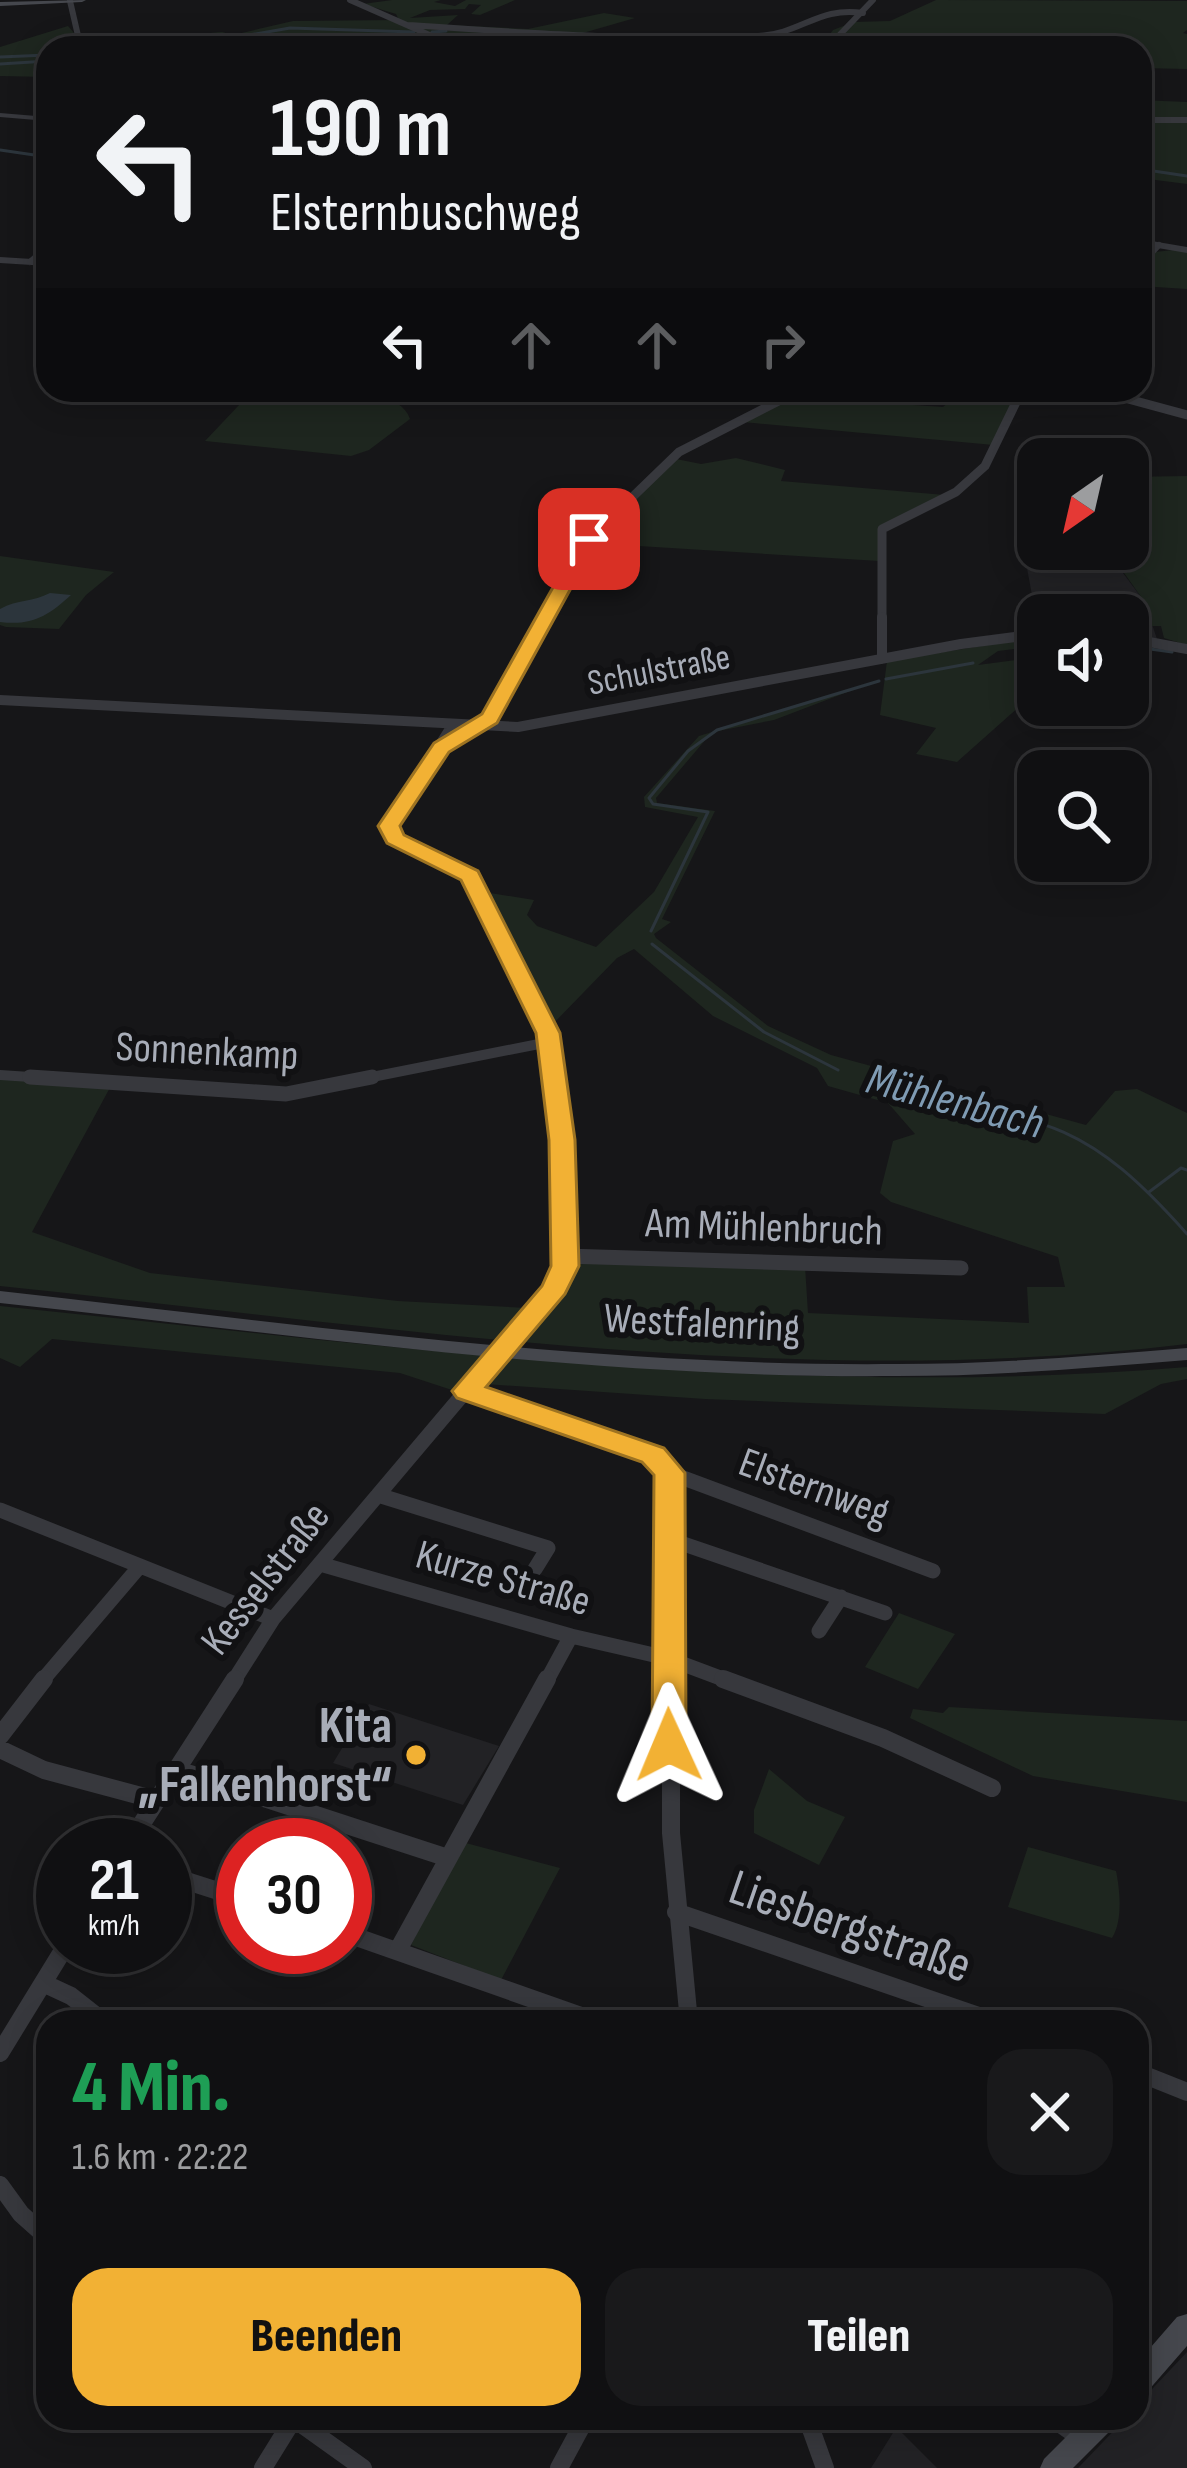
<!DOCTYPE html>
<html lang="de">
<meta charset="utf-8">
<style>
body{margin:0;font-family:"Sofia Sans Condensed",sans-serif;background:#19191b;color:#f1f3f6;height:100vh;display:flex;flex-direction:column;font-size:45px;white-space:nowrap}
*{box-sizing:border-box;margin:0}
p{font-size:39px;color:#9c9d9f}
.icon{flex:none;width:66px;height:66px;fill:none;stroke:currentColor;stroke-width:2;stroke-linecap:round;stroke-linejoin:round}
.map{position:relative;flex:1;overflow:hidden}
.panel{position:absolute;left:36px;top:2010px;width:1113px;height:420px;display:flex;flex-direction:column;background:#101012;border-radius:36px;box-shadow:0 6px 30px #0003,0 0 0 3px #303032}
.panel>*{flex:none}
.top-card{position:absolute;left:36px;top:36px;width:1116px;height:366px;border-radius:36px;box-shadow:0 6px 30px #0003,0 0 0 3px #303032;background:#101012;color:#f1f3f6;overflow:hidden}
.needle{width:78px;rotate:214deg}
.fabs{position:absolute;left:1017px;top:438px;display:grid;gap:24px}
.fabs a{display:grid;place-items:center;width:132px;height:132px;border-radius:24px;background:#101012;box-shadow:0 6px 30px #0003,0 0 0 3px #303032;font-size:60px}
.speed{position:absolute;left:36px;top:1818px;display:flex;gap:24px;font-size:60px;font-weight:700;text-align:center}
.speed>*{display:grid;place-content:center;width:156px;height:156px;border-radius:50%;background:#101012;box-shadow:0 6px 30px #0003,0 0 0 3px #303032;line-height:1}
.speed small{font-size:30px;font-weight:400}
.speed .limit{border:18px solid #d22;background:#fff;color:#111}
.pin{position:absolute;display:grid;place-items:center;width:102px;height:102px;color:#fff;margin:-51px;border-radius:24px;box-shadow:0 6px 18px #0006}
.me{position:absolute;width:132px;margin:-66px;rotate:359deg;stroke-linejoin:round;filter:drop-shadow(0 0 9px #0008)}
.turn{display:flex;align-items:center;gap:42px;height:252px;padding:0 36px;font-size:54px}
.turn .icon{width:156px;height:156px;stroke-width:2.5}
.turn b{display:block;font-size:84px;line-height:102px}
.lanes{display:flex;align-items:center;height:114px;padding:0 36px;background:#0003;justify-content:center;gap:60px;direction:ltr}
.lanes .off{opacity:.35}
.round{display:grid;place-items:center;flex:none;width:126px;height:126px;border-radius:36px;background:#19191b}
.overview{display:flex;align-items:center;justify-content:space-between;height:204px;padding:0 36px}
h1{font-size:72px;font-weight:800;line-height:90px;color:#1e9e55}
.button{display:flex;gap:24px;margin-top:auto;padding:24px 36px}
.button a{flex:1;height:138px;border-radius:36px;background:#f2b134;color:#111;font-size:48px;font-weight:800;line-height:138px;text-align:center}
.button a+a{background:#19191b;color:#f1f3f6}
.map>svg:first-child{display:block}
</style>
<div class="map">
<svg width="1187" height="2468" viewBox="0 0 1187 2468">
<rect width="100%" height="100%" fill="#161618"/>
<path fill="#222225" d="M1026 563 1117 565 1144 601 1157 639 1128 635V615H1038V627Z
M369 1704 499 1746 463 1805 333 1763Z
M1187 2352V2468H1078L1126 2418H1137V2405Z
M896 2428H897L937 2468H871Z"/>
<path fill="#1e261f" d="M392 0H441L434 2 455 6 466 0H515L480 15 471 14 481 5 469 4 465 9 430 10 410 18 458 15 447 25 528 29 604 13 635 18 576 35 647 41 748 37 755 45 827 38 833 30 854 22 890 21 936 0 1187 1V30L1183 33 1187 34V69L1140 68V48H463C443 40 387 45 360 44L370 40 343 38 272 48H48V77L0 76V47L68 26 80 40 99 42 222 32 233 35 293 21 399 20 396 14 363 4Z
M1140 100 1187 102V184L1140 178Z
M1173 250 1187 252V289L1140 286V272L1155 252Z
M265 390C298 390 398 381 410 419L369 450 351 456 205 441 240 404 254 401Z
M805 390H914L913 405 943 407 960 393 974 392 963 390H1019L1014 394 990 393 1014 396 994 445 743 422Z
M736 458 785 470 781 481 945 495 881 527 879 561 590 543 676 459 701 464Z
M1187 476V645L1164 638 1161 626H1150L1144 601 1107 549H1128V477Z
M0 556 114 572 86 595 59 629 6 627 0 625Z
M1038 637V646L998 651 978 665 1038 657V690L957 762 916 754 936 728 880 715 887 661Z
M879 680 774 720 718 731 707 738 656 798 657 803 715 811 662 919 671 922 654 934 656 938 768 1026 831 1055 1086 1125 1115 1091 1137 1089 1187 1113V1344C792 1391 393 1327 0 1286V1071L113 1082 32 1232 150 1273 398 1301 547 1309 571 1281 576 1260 805 1266 808 1313 1029 1323 1027 1287H1065L1058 1257 891 1202 880 1193 893 1141 915 1134 888 1103 828 1086 817 1068 713 1016 634 949 617 958 551 1026 484 892 534 900 527 915 537 926 596 947 654 892 698 817 645 807 644 797 699 736Z
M0 1306C395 1347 790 1400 1187 1367V1379L1161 1384 1105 1414 705 1399 485 1384 455 1391 400 1373 52 1339 20 1367 0 1358Z
M899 1613 955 1634 918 1689 865 1667Z
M949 1707 1187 1721V1802L1033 1776 910 1718 913 1709 943 1713Z
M769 1769 807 1801 845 1817 819 1865 754 1833V1810Z
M462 1842 560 1868 501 1980 411 1945Z
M1028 1847 1116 1871C1120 1890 1123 1921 1112 1938L1008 1907Z"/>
<path fill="#2c353c" d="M50 593 71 595C48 616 32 626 0 622V609C18 599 33 602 50 593Z"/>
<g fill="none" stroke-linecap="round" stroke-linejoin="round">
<path stroke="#2c353c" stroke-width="3" d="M432 32 446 31
M569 37 619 48
M186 46 290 28 414 32
M130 48 176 47
M0 57 48 55
M0 64 48 61
M0 150 48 157
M1140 169 1187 176
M1128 646 1172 652
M886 679 973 663
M651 931 708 812 653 804 649 798 688 751 717 730 879 681
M652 944 764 1032 838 1070
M908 1099C1049 1117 1090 1125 1187 1234
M1149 1192 1181 1168 1187 1170"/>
<path stroke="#37383d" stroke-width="6" d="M350 0 459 48
M70 1 79 40 174 43 182 48
M407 25C525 33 640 41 758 36 801 34 819 6 863 13
M351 36 429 37
M827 48 873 0
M1140 120H1187
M0 260 48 263
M30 262 48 246
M1140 265 1159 245"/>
<path stroke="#37383d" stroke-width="9" d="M1095 390 1187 415
M544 620 589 539 679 452 800 390
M882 620V529L956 492 985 466 1022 390"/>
<path stroke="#37383d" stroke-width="10" d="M882 617V659
M1128 638 1187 649
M0 700 518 727 961 644 1038 634
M453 724 389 825 395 839 470 876 548 1033 554 1080
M442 747 490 718 546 617
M0 1075 75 1080
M357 1080 549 1042"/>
<path stroke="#37383d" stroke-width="15" d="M30 1077 286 1094 372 1077
M565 1256 961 1268
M525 1323C539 1307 558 1290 564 1269 574 1232 559 1119 554 1077
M467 1391 653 1455 670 1473 671 1682
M670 1473 933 1571
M378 1495 548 1548 535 1569
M0 1510 273 1619
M672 1540 885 1613
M320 1564 571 1636 667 1658 731 1682
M819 1631 841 1597
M41 1682 140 1566
M233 1682 273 1619 481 1373
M546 1682 571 1636"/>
<path stroke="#37383d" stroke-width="18" d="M671 1679V1833L689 2022
M723 1679 883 1738 992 1788
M0 1736 44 1679
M0 1749 44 1770 156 1800
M175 1769 448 1858
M128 1845 235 1679
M165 1874 243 1899
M676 1912 996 2022
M345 1933 598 2022
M398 1950 547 1679
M43 1983 71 1996 104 2022
M0 2053 65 1947
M1137 2072 1187 2092
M0 2185 21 2214 48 2238
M293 2418 363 2468
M807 2418 825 2468
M1052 2418 1083 2440
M263 2468 294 2418
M559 2468 586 2418"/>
<path fill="#37383d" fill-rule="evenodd" d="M0 113 48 117V121L0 117Z
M1140 239 1187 247V253L1140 245Z"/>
<path fill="#45474d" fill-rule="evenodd" d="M86 0 82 2 0 6V2Z
M0 1291C297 1324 597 1367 897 1364 994 1364 1090 1356 1187 1348V1360C1090 1368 994 1376 897 1376 597 1379 297 1335 0 1303Z
M1187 2314V2346L1147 2392 1137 2396V2363L1177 2317Z
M1085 2418H1118L1114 2427 1073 2468H1040L1044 2459Z"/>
<path stroke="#37383d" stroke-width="15" d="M481 1373 525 1323"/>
</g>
<path fill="#f2b134" stroke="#9d7322" stroke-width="3" d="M589 533 598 539 497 723 449 752 400 826 404 835 478 871 560 1033 575 1140 579 1266 565 1294 486 1387 664 1448 685 1473 686 1745 681 1754 669 1758 657 1754 652 1745 654 1475 642 1462 457 1398 452 1391 542 1286 551 1266 549 1140 536 1033 461 880 387 843 378 826 434 743 482 714 580 539Z"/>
<circle fill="#f2b134" stroke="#111113" stroke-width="4.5" cx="416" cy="1755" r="12"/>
<g text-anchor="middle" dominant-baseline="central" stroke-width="12" stroke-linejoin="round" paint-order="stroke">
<g font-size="36" fill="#a8adb8" stroke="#111113">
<text transform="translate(659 671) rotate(-11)">Schulstraße</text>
</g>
<g font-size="42" fill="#a8adb8" stroke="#111113">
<text transform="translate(207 1052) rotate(3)">Sonnenkamp</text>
<text transform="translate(764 1228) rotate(2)">Am Mühlenbruch</text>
<text transform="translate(702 1324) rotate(3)">Westfalenring</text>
<text transform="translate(814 1488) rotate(20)">Elsternweg</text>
<text transform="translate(266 1579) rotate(-52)">Kesselstraße</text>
<text transform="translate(503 1579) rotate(16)">Kurze Straße</text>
</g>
<g font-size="45" font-style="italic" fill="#7f9bb3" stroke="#111113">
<text transform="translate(955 1102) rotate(15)">Mühlenbach</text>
</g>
<g font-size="51" font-weight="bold" fill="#a8adb8" stroke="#111113" text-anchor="end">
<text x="392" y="1726">Kita<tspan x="392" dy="59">„Falkenhorst“</tspan></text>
</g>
<g font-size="51" fill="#a8adb8" stroke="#111113">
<text transform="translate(850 1927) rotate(19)">Liesbergstraße</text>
</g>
</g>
</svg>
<div class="fabs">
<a><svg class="needle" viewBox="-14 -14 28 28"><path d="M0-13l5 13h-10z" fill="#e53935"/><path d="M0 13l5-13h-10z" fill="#9c9d9f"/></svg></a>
<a><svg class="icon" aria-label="sound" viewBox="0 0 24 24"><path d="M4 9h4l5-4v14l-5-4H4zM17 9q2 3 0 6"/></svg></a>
<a><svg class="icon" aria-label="search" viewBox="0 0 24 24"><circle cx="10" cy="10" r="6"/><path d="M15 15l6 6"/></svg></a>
</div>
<div class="speed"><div>21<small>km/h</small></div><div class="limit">30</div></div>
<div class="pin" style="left:589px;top:539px;background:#d93025"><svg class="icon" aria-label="arrive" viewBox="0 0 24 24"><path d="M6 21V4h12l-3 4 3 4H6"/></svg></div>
<svg class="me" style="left:669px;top:1745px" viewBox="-20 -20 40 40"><path d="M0-17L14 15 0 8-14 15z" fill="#f2b134" stroke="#fff" stroke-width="4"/></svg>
<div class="top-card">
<div class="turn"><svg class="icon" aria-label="left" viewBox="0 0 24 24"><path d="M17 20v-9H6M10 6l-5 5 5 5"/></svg><div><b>190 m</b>Elsternbuschweg</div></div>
<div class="lanes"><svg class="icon" aria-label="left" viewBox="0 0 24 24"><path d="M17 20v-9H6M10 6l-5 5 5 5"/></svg><svg class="icon off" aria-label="ahead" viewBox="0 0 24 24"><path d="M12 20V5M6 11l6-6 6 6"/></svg><svg class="icon off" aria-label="ahead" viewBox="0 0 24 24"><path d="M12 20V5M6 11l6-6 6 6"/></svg><svg class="icon off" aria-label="right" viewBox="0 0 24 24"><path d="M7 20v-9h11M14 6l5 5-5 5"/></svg></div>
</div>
<section class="panel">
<div class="overview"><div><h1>4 Min.</h1><p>1.6 km · 22:22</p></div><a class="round"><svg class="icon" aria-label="close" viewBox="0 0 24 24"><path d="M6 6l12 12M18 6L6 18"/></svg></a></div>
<div class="button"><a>Beenden</a><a>Teilen</a></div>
</section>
</div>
